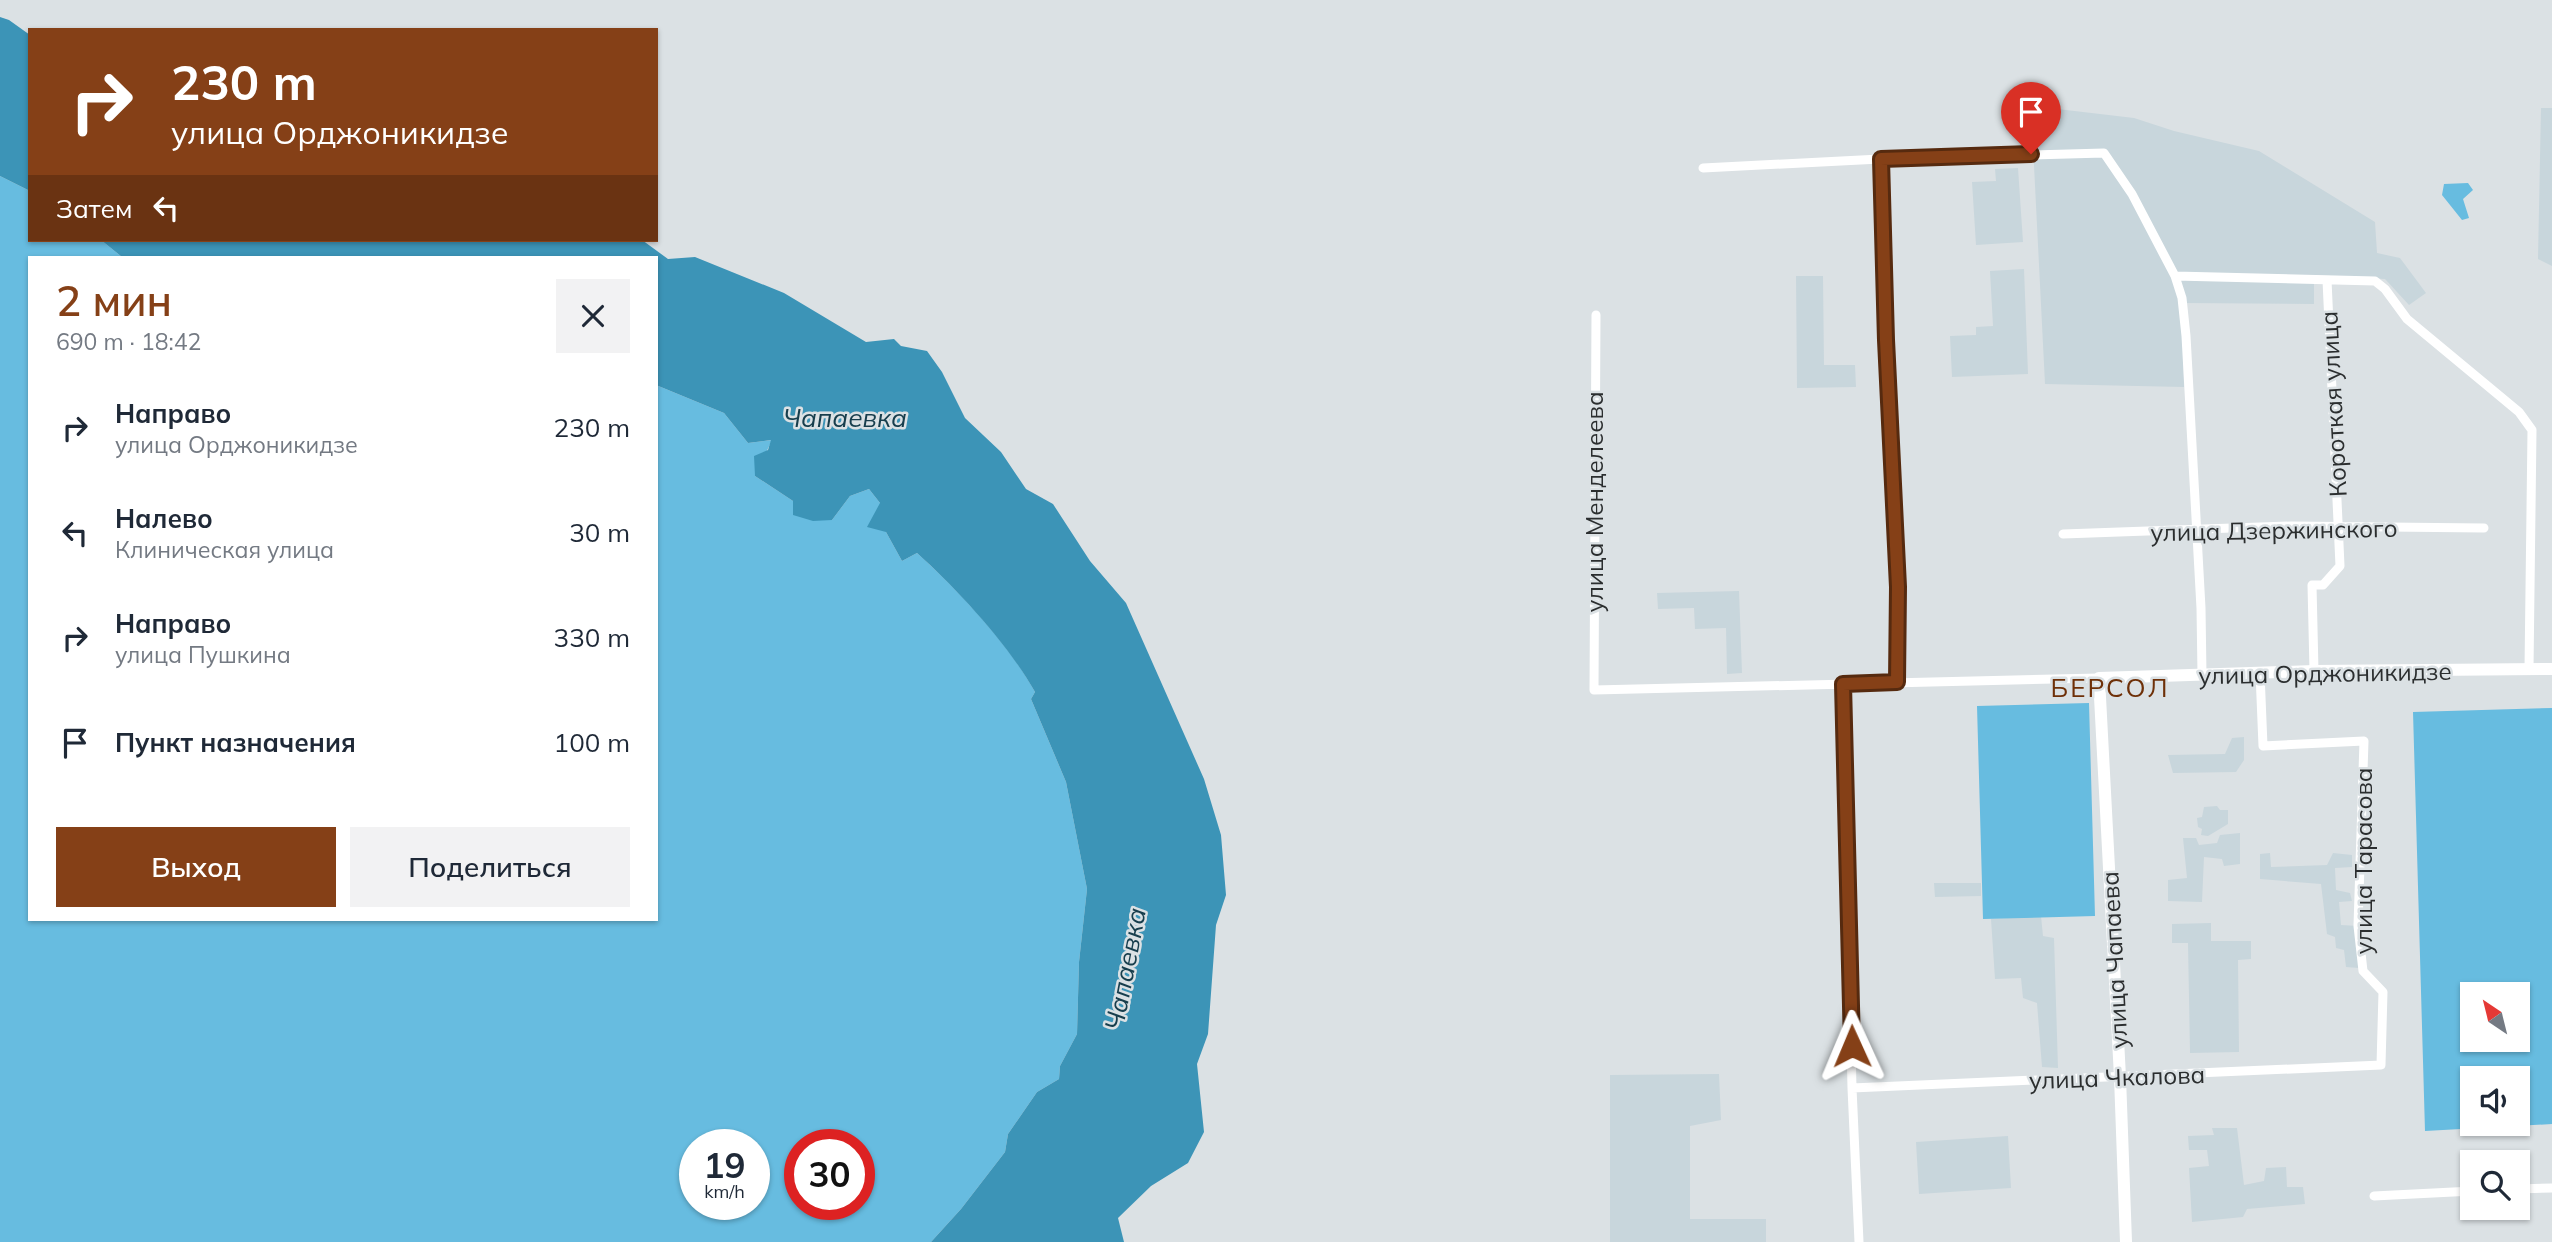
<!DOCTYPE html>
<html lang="ru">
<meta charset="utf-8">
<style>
body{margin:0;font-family:Mulish,sans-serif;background:#f2f2f3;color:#1f2937;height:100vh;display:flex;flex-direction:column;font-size:26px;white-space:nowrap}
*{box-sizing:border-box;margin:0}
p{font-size:23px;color:#747a83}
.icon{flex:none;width:38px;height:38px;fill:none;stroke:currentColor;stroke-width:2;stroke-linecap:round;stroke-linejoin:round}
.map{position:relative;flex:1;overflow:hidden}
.side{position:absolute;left:28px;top:256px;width:630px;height:665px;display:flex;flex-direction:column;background:#fff;border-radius:0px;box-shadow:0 2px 5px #0004}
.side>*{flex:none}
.banner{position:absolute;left:28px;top:28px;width:630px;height:214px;border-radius:0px;box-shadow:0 2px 5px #0004;background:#854017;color:#fff;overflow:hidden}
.needle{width:46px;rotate:325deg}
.buttons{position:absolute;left:2460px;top:982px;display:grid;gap:14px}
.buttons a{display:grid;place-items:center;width:70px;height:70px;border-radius:0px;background:#fff;box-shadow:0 2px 5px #0004;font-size:35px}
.speed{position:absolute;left:679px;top:1129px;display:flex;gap:14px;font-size:35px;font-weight:700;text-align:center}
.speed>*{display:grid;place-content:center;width:91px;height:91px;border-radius:50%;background:#fff;box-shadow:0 2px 5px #0004;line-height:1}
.speed small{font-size:18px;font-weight:400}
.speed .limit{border:10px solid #d22;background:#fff;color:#111}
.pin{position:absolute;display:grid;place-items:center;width:60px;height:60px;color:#fff;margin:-72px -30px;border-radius:50% 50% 50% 0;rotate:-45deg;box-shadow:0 0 7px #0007}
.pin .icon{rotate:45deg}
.me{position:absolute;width:77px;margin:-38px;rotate:359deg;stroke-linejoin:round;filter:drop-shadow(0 0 5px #0008)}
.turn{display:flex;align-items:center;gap:24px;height:147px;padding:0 28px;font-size:32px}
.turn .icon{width:91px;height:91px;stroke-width:2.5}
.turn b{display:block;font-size:49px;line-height:60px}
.then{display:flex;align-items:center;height:66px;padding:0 28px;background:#0003;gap:14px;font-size:26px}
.round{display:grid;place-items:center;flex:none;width:74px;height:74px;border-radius:0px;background:#f2f2f3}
.headline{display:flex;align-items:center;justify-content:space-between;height:119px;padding:0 28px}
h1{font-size:42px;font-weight:600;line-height:52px;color:#854017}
.primary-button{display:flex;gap:14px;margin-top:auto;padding:14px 28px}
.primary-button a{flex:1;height:80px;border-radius:0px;background:#854017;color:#fff;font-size:28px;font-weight:600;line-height:80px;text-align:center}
.primary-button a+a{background:#f2f2f3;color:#1f2937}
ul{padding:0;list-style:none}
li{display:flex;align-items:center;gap:21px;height:105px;padding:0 28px}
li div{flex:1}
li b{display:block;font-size:26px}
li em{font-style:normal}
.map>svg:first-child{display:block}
</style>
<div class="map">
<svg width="2552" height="1242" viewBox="0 0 2552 1242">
<rect width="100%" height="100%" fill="#dbe1e4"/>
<path fill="#c8d6dc" d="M2031 106 2134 118 2174 131 2259 151 2375 222 2377 253 2400 258 2426 293 2409 305 2385 279 2314 275V304L2182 303 2184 387 2045 384Z
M2541 108H2552V266L2538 259Z
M2018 168 2023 242 1976 245 1972 182 1996 181 1995 169Z
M2024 269 2028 374 1952 377 1950 336 1976 335V327L1993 326 1990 271Z
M1796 276H1823L1824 365H1855L1856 387 1797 388Z
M1739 591 1742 673 1727 674 1726 628 1695 629 1694 608 1658 609 1657 593Z
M2244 737V760L2236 772 2173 773 2168 755 2225 754 2232 738Z
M2217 806 2220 810H2228V824L2208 836 2201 835 2202 829 2198 827 2197 818 2202 817 2204 807Z
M2240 833V864L2224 866 2222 859 2204 857 2202 902 2168 901V880L2187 878 2183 838H2196L2199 845 2217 843 2220 835Z
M2270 853 2271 867 2327 865 2333 853 2352 855V867L2335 868 2336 890 2350 893 2352 901 2339 902 2341 925 2358 926 2359 968 2346 967 2344 950 2336 948 2335 937 2327 934 2321 884 2260 879V854Z
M1934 883H1981V896L1935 897Z
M2041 916 2043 936 2054 938 2058 1068 2042 1067 2037 1003 2023 998 2021 978 1995 979 1991 919Z
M2211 923V941H2251V959L2238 960 2239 1052 2190 1053 2188 943H2172V924Z
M1719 1074 1721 1120 1690 1126V1219H1766V1242H1610V1075Z
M2212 1128H2237L2244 1185 2264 1181 2266 1168 2286 1167 2287 1187H2303L2305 1204 2247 1209 2243 1217 2192 1222 2189 1168 2209 1166 2207 1150H2189L2188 1136 2214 1135Z
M2008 1136 2011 1188 1919 1194 1916 1142Z"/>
<path fill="#67bce0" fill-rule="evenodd" d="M0 176 30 191V240H101L122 257H30V919H656V385L724 413 748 443 772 440 755 476 793 501 832 520 850 496 869 489 880 503 886 532 902 561 917 553C958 590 1008 643 1035 692L1031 699 1066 782 1087 889 1079 962 1077 1034 1060 1066 1059 1079 1037 1092 1008 1134 1005 1152 961 1209 931 1242H0ZM695 1144H754V1204H695ZM800 1144H859V1204H800Z
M2468 183 2473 190 2463 199 2469 218 2462 220 2442 195 2444 184Z
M2089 703 2095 916 1983 919 1977 706Z
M2552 708V1124L2425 1131 2413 712ZM2473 994H2518V1040H2473ZM2473 1078H2518V1124H2473Z"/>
<path fill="#3c94b7" d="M0 17 9 20 30 35V191L0 176Z
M101 240H642L668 259 695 257 784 293 866 342 894 339 901 346 927 351 942 372 965 418 1001 452 1026 489 1053 504 1090 561 1126 603 1204 779 1221 835 1226 895 1216 925 1208 1034 1197 1064 1204 1132 1188 1163 1151 1186 1118 1218 1124 1242H931L961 1209 1005 1152 1008 1134 1037 1092 1059 1079 1060 1066 1077 1034 1079 962 1087 889 1066 782 1031 699 1035 692C1008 644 957 589 917 553L902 561 886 532 867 527 880 503 869 489 850 496 832 520 813 521 793 515V501L755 476 754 456 768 450 771 440 748 443 724 413 656 385V257H122Z"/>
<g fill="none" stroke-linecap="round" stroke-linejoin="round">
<path stroke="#fff" stroke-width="9" d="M1880 159 1886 340 1898 587 1897 682
M1703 168 1880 159 2104 153 2132 194 2175 276 2375 281 2385 289 2407 319 2519 412 2532 430 2529 669
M2175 276 2182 298 2186 336 2201 608 2202 675
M1596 315 1594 690 2099 678
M2063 534 2291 526 2484 528
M2314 671 2312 585H2323L2340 566 2327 280
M1843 684 1852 1088 1859 1242
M1852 1088 2381 1065 2383 992 2363 971 2358 926 2364 741 2263 746 2260 673
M2518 1189 2552 1188
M2374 1196 2473 1191"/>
<path stroke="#fff" stroke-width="12" d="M2126 1242 2120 1077 2099 678 2314 671 2552 669"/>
</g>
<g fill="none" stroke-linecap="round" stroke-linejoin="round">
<defs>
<path id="route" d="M1852 1046 1843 684 1897 682 1898 587 1886 340 1881 159 2031 154"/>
</defs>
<use href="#route" stroke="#562a0f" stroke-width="18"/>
<use href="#route" stroke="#854017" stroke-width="12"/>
</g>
<g text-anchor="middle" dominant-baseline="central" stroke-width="5" stroke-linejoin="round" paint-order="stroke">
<g font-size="24" fill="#2b2e2f" stroke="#dbe1e4">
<text transform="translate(2333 404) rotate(-93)">Короткая улица</text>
<text transform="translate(1594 502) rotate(-90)">улица Менделеева</text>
<text transform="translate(2274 530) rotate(-1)">улица Дзержинского</text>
<text transform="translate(2325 673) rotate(-1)">улица Орджоникидзе</text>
<text transform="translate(2363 861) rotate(-90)">улица Тарасова</text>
<text transform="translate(2114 960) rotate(-93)">улица Чапаева</text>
<text transform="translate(2117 1077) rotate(-2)">улица Чкалова</text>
</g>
<g font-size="26" font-style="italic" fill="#173e4d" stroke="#dbe1e4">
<text x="845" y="417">Чапаевка</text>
<text transform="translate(1125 969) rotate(-79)">Чапаевка</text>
</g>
<g font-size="26" letter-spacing="2" fill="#6e3008" stroke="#dbe1e4">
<text x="2110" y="687">БЕРСОЛ</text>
</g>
</g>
</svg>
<div class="buttons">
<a><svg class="needle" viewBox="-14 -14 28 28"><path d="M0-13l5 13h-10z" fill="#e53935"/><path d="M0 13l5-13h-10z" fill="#747a83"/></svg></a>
<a><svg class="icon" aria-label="sound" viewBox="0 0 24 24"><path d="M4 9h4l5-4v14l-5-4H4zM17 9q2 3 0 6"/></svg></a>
<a><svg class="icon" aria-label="search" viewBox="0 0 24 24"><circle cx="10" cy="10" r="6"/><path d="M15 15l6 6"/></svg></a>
</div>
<div class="speed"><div>19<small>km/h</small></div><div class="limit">30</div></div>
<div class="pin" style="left:2031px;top:154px;background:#d93025"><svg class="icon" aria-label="arrive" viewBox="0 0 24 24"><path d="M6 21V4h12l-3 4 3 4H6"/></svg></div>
<svg class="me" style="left:1852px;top:1046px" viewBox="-20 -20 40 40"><path d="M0-17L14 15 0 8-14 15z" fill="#854017" stroke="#fff" stroke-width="4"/></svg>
<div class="banner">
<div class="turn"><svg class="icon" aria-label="right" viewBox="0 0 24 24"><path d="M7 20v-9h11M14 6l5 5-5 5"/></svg><div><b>230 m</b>улица Орджоникидзе</div></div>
<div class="then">Затем<svg class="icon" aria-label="left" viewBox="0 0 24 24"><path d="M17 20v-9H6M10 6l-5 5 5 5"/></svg></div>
</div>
<section class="side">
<div class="headline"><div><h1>2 мин</h1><p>690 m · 18:42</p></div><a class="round"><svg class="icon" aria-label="close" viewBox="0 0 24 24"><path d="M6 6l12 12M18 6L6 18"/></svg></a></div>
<ul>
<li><svg class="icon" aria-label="right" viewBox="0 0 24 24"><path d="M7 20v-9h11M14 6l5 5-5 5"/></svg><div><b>Направо</b><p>улица Орджоникидзе</p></div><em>230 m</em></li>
<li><svg class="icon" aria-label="left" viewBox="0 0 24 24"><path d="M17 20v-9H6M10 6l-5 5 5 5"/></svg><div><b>Налево</b><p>Клиническая улица</p></div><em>30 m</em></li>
<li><svg class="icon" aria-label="right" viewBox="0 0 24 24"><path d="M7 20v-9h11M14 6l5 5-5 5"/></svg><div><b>Направо</b><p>улица Пушкина</p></div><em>330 m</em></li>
<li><svg class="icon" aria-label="arrive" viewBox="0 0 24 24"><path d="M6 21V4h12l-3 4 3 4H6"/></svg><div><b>Пункт назначения</b></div><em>100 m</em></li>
</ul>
<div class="primary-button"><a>Выход</a><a>Поделиться</a></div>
</section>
</div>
